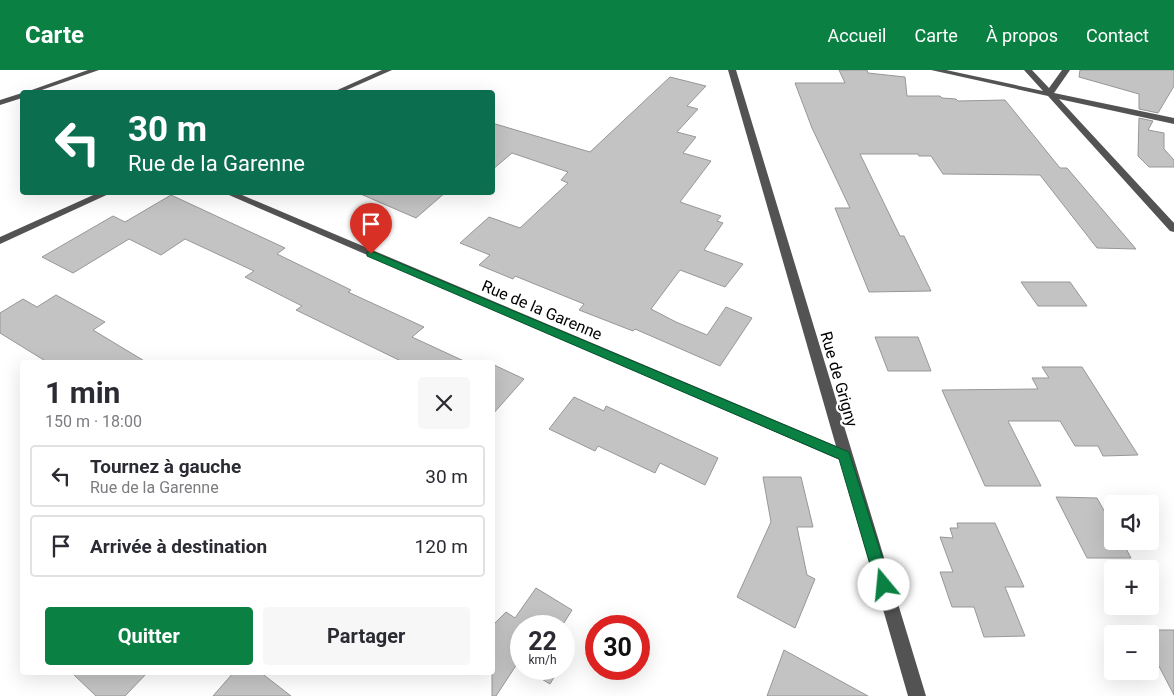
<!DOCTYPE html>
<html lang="fr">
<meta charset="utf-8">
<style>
body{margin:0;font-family:Roboto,sans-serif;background:#f7f7f7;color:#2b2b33;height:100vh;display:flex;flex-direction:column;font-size:19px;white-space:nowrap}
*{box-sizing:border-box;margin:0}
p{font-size:16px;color:#7c7c81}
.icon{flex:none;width:28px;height:28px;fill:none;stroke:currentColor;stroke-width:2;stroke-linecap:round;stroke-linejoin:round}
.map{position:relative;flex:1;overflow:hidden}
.sheet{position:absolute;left:20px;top:290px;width:475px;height:315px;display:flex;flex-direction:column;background:#fff;border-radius:5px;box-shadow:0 5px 20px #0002}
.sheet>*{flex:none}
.hud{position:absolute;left:20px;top:20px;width:475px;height:105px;border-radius:5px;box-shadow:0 5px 20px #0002;background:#0b6e4f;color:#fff;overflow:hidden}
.buttons{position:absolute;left:1104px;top:425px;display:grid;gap:10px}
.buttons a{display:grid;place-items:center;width:55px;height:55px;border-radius:5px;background:#fff;box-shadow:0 5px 20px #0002;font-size:25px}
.speed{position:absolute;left:510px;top:545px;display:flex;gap:10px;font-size:25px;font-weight:700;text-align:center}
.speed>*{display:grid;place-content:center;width:65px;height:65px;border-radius:50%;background:#fff;box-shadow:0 5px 20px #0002;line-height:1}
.speed small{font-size:12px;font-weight:400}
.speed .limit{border:8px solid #d22;background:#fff;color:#111}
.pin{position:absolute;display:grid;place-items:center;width:42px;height:42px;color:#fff;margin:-51px -21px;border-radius:50% 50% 50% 0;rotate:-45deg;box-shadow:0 0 5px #0007}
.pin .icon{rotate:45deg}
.me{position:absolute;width:55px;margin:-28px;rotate:343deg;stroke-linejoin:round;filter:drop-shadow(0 0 4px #0008)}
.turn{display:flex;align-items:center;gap:18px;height:105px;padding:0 25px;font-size:22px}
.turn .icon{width:65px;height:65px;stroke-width:2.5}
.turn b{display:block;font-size:35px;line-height:42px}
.round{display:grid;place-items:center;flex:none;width:52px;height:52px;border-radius:5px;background:#f7f7f7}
.summary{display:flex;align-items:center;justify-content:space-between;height:85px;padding:0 25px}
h1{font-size:30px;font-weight:700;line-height:38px}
.cta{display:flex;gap:10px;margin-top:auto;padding:10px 25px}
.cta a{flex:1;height:58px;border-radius:5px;background:#0b8043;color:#fff;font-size:20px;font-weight:700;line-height:58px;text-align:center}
.cta a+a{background:#f7f7f7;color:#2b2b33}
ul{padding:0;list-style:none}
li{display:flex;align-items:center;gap:15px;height:62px;margin:0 10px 8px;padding:0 15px;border:2px solid #e1e1e2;border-radius:5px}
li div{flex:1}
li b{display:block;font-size:19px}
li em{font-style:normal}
header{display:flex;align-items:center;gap:30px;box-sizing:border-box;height:70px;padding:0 25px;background:#0b8043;color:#fff}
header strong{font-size:24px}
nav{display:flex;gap:28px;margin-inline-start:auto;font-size:18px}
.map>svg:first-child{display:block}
</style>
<header>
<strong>Carte</strong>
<nav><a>Accueil</a><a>Carte</a><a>À propos</a><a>Contact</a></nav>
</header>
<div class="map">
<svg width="1174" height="626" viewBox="0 0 1174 626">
<rect width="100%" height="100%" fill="#fff"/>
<path fill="#c3c3c3" stroke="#979797" d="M839 0H867L868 3 905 7 907 26H940L942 28 956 29 958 31 1005 30 1060 98H1067L1136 179 1097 178 1040 105 943 104 931 86H919L918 84H860L900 166H904L931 221 869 222 835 138H850L812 58 795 13H845Z
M1080 0H1174V16L1158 43 1139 39V24L1079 7Z
M670 7 706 16 687 36 698 39 677 62 696 67 683 83 711 91 680 132 721 146 717 151 723 153 704 180 743 194 725 217 680 200 651 239 676 252 707 265 726 237 752 248 720 296 635 259 633 261 579 240 584 234 515 206 513 209 479 195 490 185 460 173 489 147 520 158 568 113 561 110 568 102 512 83 492 100V53L590 82Z
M1139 48 1153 51 1148 60 1164 63V79L1174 90V97H1149L1138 86Z
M356 122H446L416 148Z
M171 125 285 178 277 184 351 220 348 222 424 257 412 267 466 292H403L296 240 302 236 245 207 254 201 185 169 161 185 129 169 73 203 42 187 113 146 125 152Z
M1021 212H1070L1087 236H1038Z
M56 225 105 252 93 260 146 292H47L0 263V243L23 229 37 237Z
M875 267H918L931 301H888Z
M492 294 524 309 492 345Z
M1042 297H1082L1138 385 1103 386 1098 376H1075L1060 351H1008L1041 416H985L942 320 1038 319 1032 308H1049Z
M574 327 604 341 606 336 718 388 705 415 660 393 655 403 598 376 595 381 549 359Z
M763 407H801L813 457H797L807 505 815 509 795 558 737 527 771 452Z
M1056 427 1097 428 1112 455V471H1122L1131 488H1087Z
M957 453H995L1024 517H1005L1025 566 984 567 974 537H952L940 502H953L940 467 953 468 950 458H958Z
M536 518 572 540 562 556H521V597L517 594 496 626H492V556L506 542 515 548Z
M1140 560H1174V625L1150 579V564H1142Z
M784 580 868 626H767Z
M525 599H559L550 614Z
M71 602H148L125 626H96Z
M234 602H260L291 626H213Z"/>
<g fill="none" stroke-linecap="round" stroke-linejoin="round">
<path fill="#535353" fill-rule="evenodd" d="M88 0H99L36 22H26Z
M382 0H392L342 22H333Z
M728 0H736L926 626H908L840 390 222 122H235L836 376Z
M931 0H946L1043 21 1024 0H1032L1049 18 1062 0H1070L1054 23 1174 48V54L1059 29 1174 153V162L1170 161 1048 26Z
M22 23V28L0 35V30Z
M100 122H113L0 174V167Z"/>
</g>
<path fill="#0b8043" stroke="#07532c" d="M371 181 849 382 891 515 889 520 884 522 878 520 876 515 839 389 367 186V182Z"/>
<g text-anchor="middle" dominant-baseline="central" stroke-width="4.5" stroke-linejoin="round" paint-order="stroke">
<g font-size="16" fill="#000" stroke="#fff">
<text transform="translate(542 240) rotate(23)">Rue de la Garenne</text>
<text transform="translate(839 309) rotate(74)">Rue de Grigny</text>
</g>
</g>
</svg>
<div class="buttons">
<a><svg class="icon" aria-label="sound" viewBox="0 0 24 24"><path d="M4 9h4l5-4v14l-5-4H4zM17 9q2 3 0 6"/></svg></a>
<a>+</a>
<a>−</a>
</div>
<div class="speed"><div>22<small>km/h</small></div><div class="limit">30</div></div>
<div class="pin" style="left:371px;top:184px;background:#d93025"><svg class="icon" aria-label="arrive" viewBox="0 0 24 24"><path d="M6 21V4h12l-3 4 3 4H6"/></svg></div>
<svg class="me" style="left:884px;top:515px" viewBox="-20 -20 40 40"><circle r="19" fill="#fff"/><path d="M0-13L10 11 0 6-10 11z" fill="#0b8043"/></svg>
<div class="hud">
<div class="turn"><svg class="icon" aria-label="left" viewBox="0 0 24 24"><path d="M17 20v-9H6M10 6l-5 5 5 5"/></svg><div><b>30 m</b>Rue de la Garenne</div></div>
</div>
<section class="sheet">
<div class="summary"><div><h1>1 min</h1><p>150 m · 18:00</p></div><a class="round"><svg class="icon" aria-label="close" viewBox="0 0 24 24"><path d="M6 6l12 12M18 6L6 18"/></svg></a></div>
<ul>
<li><svg class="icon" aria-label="left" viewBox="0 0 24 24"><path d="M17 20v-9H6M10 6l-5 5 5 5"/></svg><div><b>Tournez à gauche</b><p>Rue de la Garenne</p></div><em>30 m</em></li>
<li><svg class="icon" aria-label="arrive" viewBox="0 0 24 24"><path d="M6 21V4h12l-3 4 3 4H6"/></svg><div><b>Arrivée à destination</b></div><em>120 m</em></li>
</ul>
<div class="cta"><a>Quitter</a><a>Partager</a></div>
</section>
</div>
